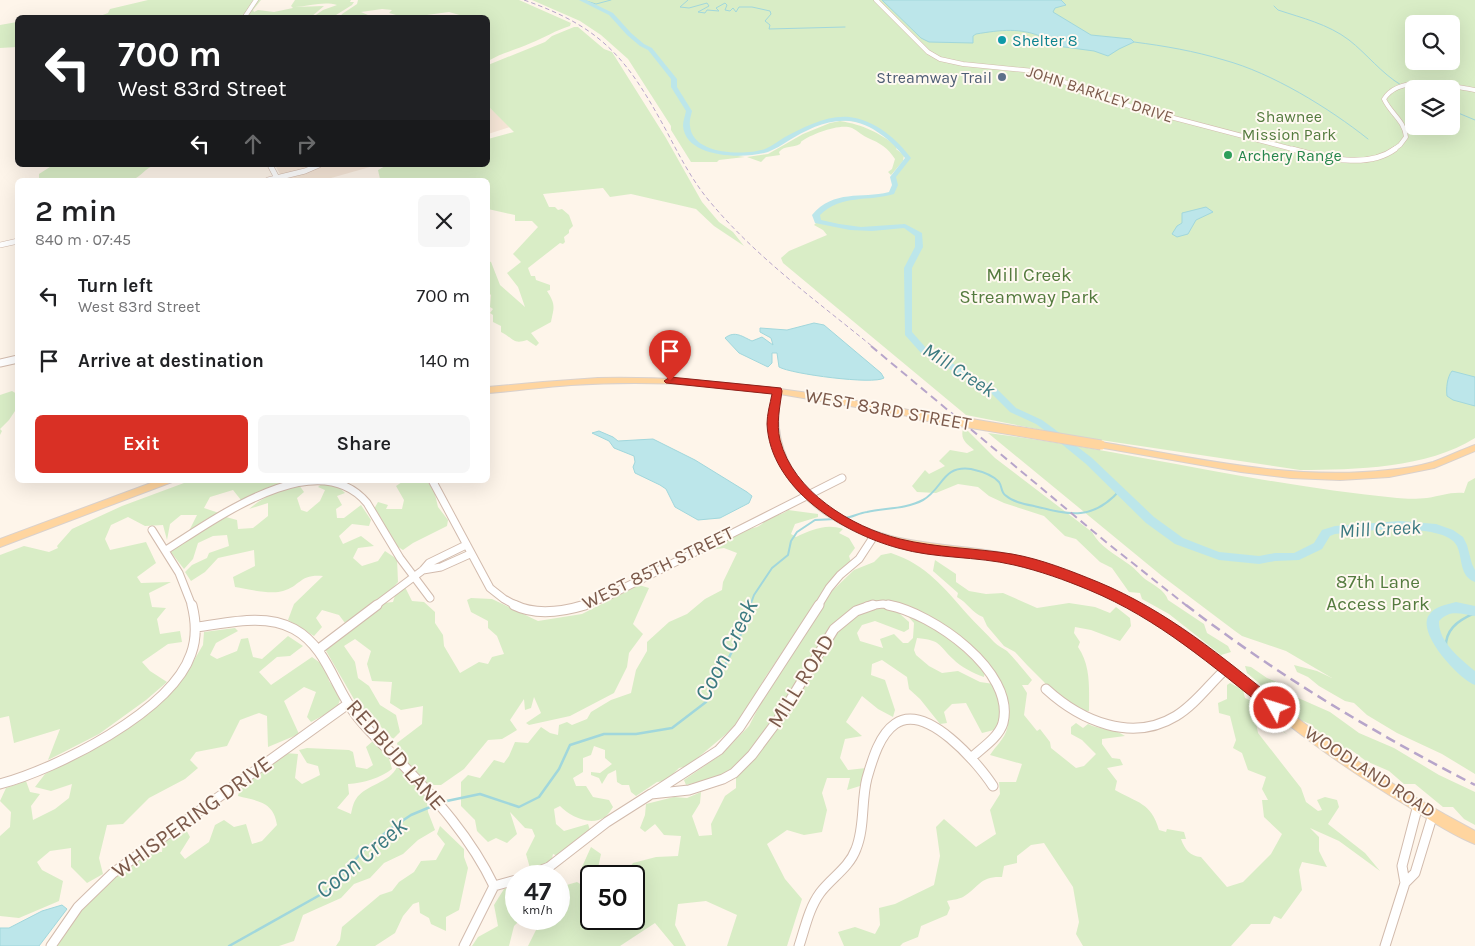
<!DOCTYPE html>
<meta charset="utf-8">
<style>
body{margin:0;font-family:Karla,sans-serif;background:#f6f6f6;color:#202124;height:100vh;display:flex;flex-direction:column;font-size:19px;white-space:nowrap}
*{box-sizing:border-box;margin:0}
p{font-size:16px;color:#757577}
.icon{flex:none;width:28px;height:28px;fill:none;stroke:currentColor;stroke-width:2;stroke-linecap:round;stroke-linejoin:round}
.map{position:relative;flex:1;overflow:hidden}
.panel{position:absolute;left:15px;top:178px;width:475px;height:305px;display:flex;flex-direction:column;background:#fff;border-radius:8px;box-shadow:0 5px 20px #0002}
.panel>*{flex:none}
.banner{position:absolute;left:15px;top:15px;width:475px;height:152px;border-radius:8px;box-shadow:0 5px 20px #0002;background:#202124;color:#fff;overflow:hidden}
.controls{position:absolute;left:1405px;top:15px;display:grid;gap:10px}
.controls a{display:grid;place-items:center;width:55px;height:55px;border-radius:8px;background:#fff;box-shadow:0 5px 20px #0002;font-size:25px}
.speed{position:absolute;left:505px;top:865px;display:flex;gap:10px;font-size:25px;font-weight:700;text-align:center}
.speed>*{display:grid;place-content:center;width:65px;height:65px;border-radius:50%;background:#fff;box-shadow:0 5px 20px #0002;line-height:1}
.speed small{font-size:12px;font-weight:400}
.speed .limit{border:2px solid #111;border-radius:8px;background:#fff;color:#111}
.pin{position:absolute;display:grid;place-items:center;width:42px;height:42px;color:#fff;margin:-51px -21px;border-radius:50% 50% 50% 0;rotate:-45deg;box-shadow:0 0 5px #0007}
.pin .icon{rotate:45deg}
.me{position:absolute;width:55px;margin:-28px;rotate:309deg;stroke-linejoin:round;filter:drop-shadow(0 0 4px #0008)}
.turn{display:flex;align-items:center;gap:18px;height:105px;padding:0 20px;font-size:22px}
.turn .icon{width:65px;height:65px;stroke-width:2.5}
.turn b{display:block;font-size:35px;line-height:42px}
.lanes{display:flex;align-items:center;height:48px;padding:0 20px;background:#0003;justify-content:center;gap:25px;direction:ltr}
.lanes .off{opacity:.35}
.round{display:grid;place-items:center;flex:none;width:52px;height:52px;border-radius:8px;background:#f6f6f6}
.summary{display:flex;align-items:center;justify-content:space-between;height:85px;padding:0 20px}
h1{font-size:30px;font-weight:600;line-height:38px}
.primary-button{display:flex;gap:10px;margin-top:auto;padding:10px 20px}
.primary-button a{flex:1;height:58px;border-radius:8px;background:#d93025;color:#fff;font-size:20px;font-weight:600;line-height:58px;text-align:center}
.primary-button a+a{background:#f6f6f6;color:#202124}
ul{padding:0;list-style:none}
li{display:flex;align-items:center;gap:15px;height:65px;padding:0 20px}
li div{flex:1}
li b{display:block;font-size:19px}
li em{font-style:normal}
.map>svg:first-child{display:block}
</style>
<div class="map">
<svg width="1475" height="946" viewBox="0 0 1475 946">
<rect width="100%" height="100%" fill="#fef5ea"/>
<path fill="#f6e6d7" d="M488 106 510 127 488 134Z
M275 165H377L324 180H283Z"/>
<path fill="#d9edc6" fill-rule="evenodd" d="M148 0H255L243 17 95 18 108 13 110 9Z
M258 0H261L253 10 254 12 258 10 274 12 293 8 291 6 295 0H351L350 2H354L352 5 336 15 339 17H313L323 10 337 5C324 1 309 6 295 7L324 6 311 17 246 18Z
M358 0H519L571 23 570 26C556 30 544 38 531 43 516 50 501 53 488 61V18L463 17V16L449 12 412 17H396V15L389 13 392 10 382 9 361 12 368 15 369 17H340L342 14 357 4Z
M532 0H1475V438C1428 468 1355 470 1300 470L1067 435 966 415 783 263 781 258 789 251 827 235 823 230 814 225 818 221 816 215C836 189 865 203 892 193L895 185 893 177 908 158C882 122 846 112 806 128 791 134 779 146 765 151 756 154 747 154 738 156L745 157 719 160 717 162H691L671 130V126L628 59 601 35 580 21ZM1414 24H1451V61H1414ZM1414 89H1451V126H1414Z
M17 22V47L0 48V25Z
M574 27H578L604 49 612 52 666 138 702 202 719 222 733 232 744 246 714 226 696 209 631 194 610 197 603 188 543 194 549 207H555L558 210 562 209 569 215 573 226 569 230V233L564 237 565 242 563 244 560 243 528 268 531 276H535L536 280 550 285V290L547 291C556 305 554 307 551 322L531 333 539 343 536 346 527 340C513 345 513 338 501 332V326L493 322V315L490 313 493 309 490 307 491 295 488 292V261L491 262 500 285 525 307 518 287 507 273 521 262 513 254 538 227 532 221H515V215L488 209V180H386L380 179 378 170 387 165H488V139L514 132 488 106V65L545 42 552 36Z
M840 121C864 125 878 132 898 147L896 149 904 155 903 161 891 175 888 172 892 169 895 159C888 148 880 143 868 138 863 136 858 131 852 128 840 123 812 134 802 141 801 141 801 143 800 144 793 148 785 145 779 152L780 155 766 157 761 162 747 157 768 154 803 134 830 123Z
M53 165H155C145 168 141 177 132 180H39V174Z
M12 391 17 394V411H15L9 420 0 429 2 431 0 435V395Z
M963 429 968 431 995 458 1092 532C1100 547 1115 554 1127 563 1134 567 1139 574 1145 579 1152 584 1165 590 1168 600L1204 624 1207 633 1228 646 1231 652 1221 655 1169 614 1142 599 1140 593 1129 592 1112 568 1100 562 1076 539 1065 536 1044 516 1004 503 989 496 978 487 958 484 936 493 917 492 912 486 925 470 929 474 945 466 939 461 950 450 967 453 974 450C967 444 960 440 963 429Z
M988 433C1125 450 1259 485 1397 498 1406 499 1418 499 1427 498 1442 496 1448 492 1464 493L1468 482 1475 478V774L1442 754 1397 733 1367 715 1354 703 1345 701 1319 686 1308 677 1297 672 1294 665 1317 671 1332 678 1286 651 1242 636 1235 631 1162 576Z
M192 480H296L241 500 233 490 210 497 204 508 219 513 189 531 197 515H181L170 524 167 540 163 525 145 526 128 517 111 525 105 539 110 550 146 542 156 563 137 577 141 583 171 582 149 593 152 607 166 608 157 619 160 634 180 631 182 642 168 644 142 662 150 671 167 682 146 700 99 734 48 760 60 729 14 743 9 716 0 718V555L24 546 49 552 58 548 57 546 72 529 122 506Z
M405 480H426L434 490 438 507 448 520 447 526 413 543 403 550 393 544 374 509 378 502 388 505 386 509H402L404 500 396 486Z
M324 482 339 487 345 493 337 496 342 505 336 509 337 518H344L361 505 371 520 369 526 352 524 339 536 343 544 361 536 374 546 358 548 353 558 362 566 378 561 385 551 397 559 398 582C385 599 362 610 345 623L339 615 322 610 316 618 322 627 314 636 288 620 294 604 323 576C299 574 301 586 283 591 271 595 248 589 235 587L233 577 255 566 254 550 218 558 205 572 191 581 185 572 192 565 207 558 209 553 229 546 227 535 213 536 198 543 193 559 184 569 170 551 189 538 226 517 237 520 238 529 253 528 268 516V503L249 509C264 496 280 490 299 485L304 492 297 498 301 510 307 512 320 501 325 490 318 487Z
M788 510 818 514V517L795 524 791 534 796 537C811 530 826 523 843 529L839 533 849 538 855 548 849 556 851 562 821 596 766 676 745 714 726 734 688 766 679 768 666 781 657 782 636 796 631 792 629 785H622L617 782 616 770 608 774 602 784 599 778 591 775V772L600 773 612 764 605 758V750L594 746 591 755 583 758V772L573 778 576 786H586L593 797 609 800 613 807C611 810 608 815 605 817 590 827 570 816 560 806L554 809 556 824 564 831 588 824 590 830 560 857 553 854 551 863 530 868 526 854 535 836 532 829 525 828 510 812 517 834 507 843 496 838 488 842 477 831 475 820 461 806V782L468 775 480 778 494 760 504 763 509 756 515 742 528 743 541 727 550 733 558 735 559 725 567 722 572 725 587 719 591 712 611 700 631 693 636 670 647 651V642L669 622 687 614 705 599 722 590 723 582 737 553 724 548 710 550C723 537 741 531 757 527 762 525 765 520 770 518 776 514 783 515 788 510Z
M891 553C927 565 944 588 968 615 976 624 986 633 994 642 998 646 1003 648 1007 651 1016 660 1024 671 1032 680L1028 685H1022L1027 693 1024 715 1037 731 1040 729 1050 742 1051 748 1076 768 1084 766 1096 754 1082 740 1071 734V727L1076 723 1083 728 1088 724C1100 730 1114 728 1125 736L1102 739V744L1112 758 1120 759 1123 765 1107 768 1117 781 1115 790C1137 803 1151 802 1159 830L1166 832 1167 829 1184 832 1186 839H1181C1185 850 1190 856 1201 857L1227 887 1243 882 1271 854 1282 834 1264 817 1262 800H1268L1262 789 1266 777 1248 770 1242 753 1233 748 1236 740 1230 716 1219 713 1218 703 1227 699V685L1230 683 1243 690 1245 698 1260 705 1264 715 1288 735 1260 716 1255 718 1258 733 1301 788 1306 802 1318 811 1322 810 1317 800 1325 797 1337 800 1339 807 1328 824 1365 853 1380 871 1339 841 1310 828 1319 837V851L1327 867 1302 862 1299 870 1302 890 1281 919 1274 916 1270 924H1251L1231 946H1083L1076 934 1079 922 1073 887 1044 843 1031 845 1017 856V863L1004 866 1002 877C980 876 979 887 963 897 959 899 952 900 947 901L950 908 947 915 921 926 918 937 903 943 900 946H844L838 932 855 927 875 934 880 925 879 908 895 904 934 885 940 856 936 827 944 819 976 847 996 834 990 810 1000 794 999 782H1016L1022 764 990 755C995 747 1005 738 1007 729 1010 717 1008 700 1004 688 1000 678 989 666 981 658 952 627 893 580 849 611 832 623 821 644 811 662 799 681 786 700 773 719 762 735 751 754 736 767 723 778 702 781 686 785L684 780 722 754 749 726 769 687 831 592 854 570 874 562 881 555Z
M935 560 956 574V582L969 591 986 594 1003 593 1037 608 1069 603 1095 607 1110 613 1116 607 1130 618 1131 626 1120 641 1091 630 1075 627 1074 633 1080 642 1078 647C1091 666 1089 688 1089 711L1081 712 1051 691 1044 682 1027 665 1015 652 1004 646 987 626 983 617C972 613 968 603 957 597L958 593 933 571Z
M639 585 649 588 633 624 643 634 629 653 627 667 614 693 570 716 529 725 526 723 541 713 534 697 531 708 525 710 524 699 510 720 517 730 502 739 488 740 464 769 441 785H428L401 757 397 743 422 724 423 706 401 710 390 703 392 682 372 681 367 664 371 651 355 639 344 646 355 662 358 678 369 686 380 705 396 715 400 732 393 739 355 701 325 649 350 629 359 625 360 620 384 603 393 602 396 592 405 587 412 601 424 602 435 612V623L443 635 444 646 460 673 479 662 488 664 492 657 504 654 497 636 488 628V621L471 612 467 600 471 598 492 599 538 621 582 614Z
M891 606 909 622V629L904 632 875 621 862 625 857 633 860 641 883 648 880 639 894 634 903 643H908L913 638 914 623 903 611 914 615 957 643 965 653 985 670 984 677C973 673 961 667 953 659 938 645 941 640 917 638L914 650 916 655 929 666 942 673 958 671 980 682 994 684 1001 701V722L994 730 982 733 966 703 952 704 944 712 947 723 940 724 920 699 909 689 907 677 882 660 872 664 871 675 885 680 895 710 893 717 878 709 862 696 846 722 862 736 845 739 840 758 848 770 866 768 860 786 847 790 850 778H827L822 793 827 810 822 832 804 835 787 830 767 844 785 879 802 899 787 946H727L737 915 706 901 678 904 675 925 686 946H674L655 923 620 946H528L540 922 538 919H559L560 887 577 882 590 890 591 879 582 867 591 847 601 854 598 868 599 876H591V919H634V876H623L633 863 656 857 678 856 681 836 664 835 655 824 645 832 640 828 645 815 646 804 674 797 687 798 701 792 700 803 692 816 699 836 712 835 711 824 725 796 736 788V776L833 632 864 608Z
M235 628 238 631 216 643 210 655 217 659 237 651 241 639 248 638 253 657 262 659 288 636 303 646 290 656 277 657 259 672 271 685 312 657 326 667 329 681 341 697 337 708 311 722 307 717 316 692 304 687 284 701 299 734 268 747 267 716 259 713 240 720 227 746 196 752 190 760 198 768 185 779 149 798 123 824 107 825 99 858 103 874 87 883 71 867V848L50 851 37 862 42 870 63 881 59 901 19 918 0 916V836L10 827 11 812 0 801 6 788 26 781 30 792 40 794 31 806 33 820 55 809 69 798 72 784 51 791 35 787 45 774 86 752 184 677 203 645 204 632Z
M1245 666 1251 667 1267 678 1282 684 1296 697 1330 712 1359 733 1394 748 1439 775 1475 792V825L1464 819 1453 807H1443L1415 784H1404L1389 771 1366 761 1350 749 1336 747 1310 724 1293 717 1289 711 1277 704 1264 693 1260 684 1247 673Z
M373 741C386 745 389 757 392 769 380 778 364 783 348 784L349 794 337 808 351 814C352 810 353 803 356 799 366 784 390 783 397 767L402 768 426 793 428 812 435 830 418 840 403 854 384 863 370 878 354 884 341 898 303 915 294 941 279 946H58L57 942C77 912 113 869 146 853 151 851 157 852 162 852L163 841 184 826 190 837 180 853 185 859 209 842 215 825 224 820 234 827 246 824 252 844 262 841 277 825C274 802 258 801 238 796L241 785 285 753 298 754 295 778 302 784 320 775 318 766 307 763 299 750 307 748 349 750 353 752 356 767 367 769 373 765 366 747Z
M440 826 464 849V857L468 868 459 910 446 917V931L431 924 429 918 420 913 419 902 413 904 403 916 395 933 375 946H336L340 940 342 927 380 895 392 891 399 882 414 872 421 861 436 860 445 844 437 834Z
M513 886 516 889V919H521L514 926 509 946H472L478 937 498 926 494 905 504 889Z"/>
<path fill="#bce6ea" stroke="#a1d7dc" d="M882 0H1061L1066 5 1055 8 1053 12 1091 35 1131 39 1134 42 1119 49 1108 56 1094 51 1057 46C1055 43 1050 40 1045 38 1020 27 1001 30 976 34L973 36V43L929 42 921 38Z
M1206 207 1213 212 1196 220 1188 234 1177 237 1172 234 1177 226 1182 223V213Z
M814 323 824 325 881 373 884 378C874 385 791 374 779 367L777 353H772V363L768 367 739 353 725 338C735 330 743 337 752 341L762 337 773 345 771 338 760 332V328L787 330Z
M1452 371 1475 377V406L1453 400 1447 396C1446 389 1447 377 1452 371Z
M599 431 613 437 618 441 653 439 695 460 747 492 752 496 749 503 720 518 698 520 675 507 666 489 660 485 635 473 633 467 635 462 634 456 614 448 609 441 592 433Z
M62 905 67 909 39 946H0V928H9L42 911Z"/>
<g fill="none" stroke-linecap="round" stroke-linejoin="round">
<path stroke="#a1d7dc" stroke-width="1" d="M583 0 596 4 611 0
M688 0 680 7 689 8 707 3 709 6 698 12 705 13 707 10 719 11 716 8 725 3 727 5 725 10 730 11 733 8 736 12 739 7H752L770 11 771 14 765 21 770 25 769 29 845 27
M1274 6 1278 10C1302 18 1328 24 1349 40 1367 54 1381 73 1401 85
M1134 42C1165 46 1194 51 1224 60 1272 73 1329 108 1368 139
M1405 87 1414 92
M1451 110 1475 120"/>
<path stroke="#a1d7dc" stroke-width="2" d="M845 518C853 517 859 513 867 512 885 508 906 509 923 500 943 489 942 465 971 469 980 471 993 475 999 482 1002 486 1001 492 1005 495 1013 502 1024 504 1034 506 1070 515 1093 521 1120 490
M750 606 754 595 772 568 788 555 791 541 797 532 815 520 835 519"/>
<path stroke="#a1d7dc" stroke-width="2.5" d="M1446 651C1444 630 1457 621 1475 613
M442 802 480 794 519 807 539 797 559 769 570 745 604 734H636L672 728 706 702 741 634 751 605
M229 946 327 891 363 851 390 829 411 815 435 805"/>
<path fill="#bce6ea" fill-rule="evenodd" d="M579 0H586L613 13 631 33 644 44 652 48 677 79V87L692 111C691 116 689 121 690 126 692 155 745 156 765 149 772 146 778 141 785 137 804 127 827 115 849 117 875 120 897 139 911 158L896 177 898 185 894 194C868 202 841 194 820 215L821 220 839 224 861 227 905 224 922 233 923 247 912 268V332L927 349 996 388 1016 408 1042 420 1053 428 1092 458 1154 517 1183 538 1219 552 1259 556 1275 553H1294L1314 543 1322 530 1335 526 1400 521 1436 524 1453 530 1463 537 1467 545 1472 564 1475 570V582C1459 576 1463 559 1457 546 1445 521 1358 531 1335 534L1330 536 1322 549 1299 560 1275 561 1259 564 1219 560 1175 544 1146 523 1086 464 1047 432 1036 424 1010 412 990 392 921 353 905 335 904 268 915 247V236L904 228 872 231 850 230 815 223 812 215C834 189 861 199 889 192L892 185 890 177 905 158C892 141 871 123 849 121 827 119 806 130 788 141 782 145 775 149 768 152 745 159 686 159 683 126 683 121 685 116 686 111L671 87V79L648 50 640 46 627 35 609 15Z
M1456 602 1475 606V616C1461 614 1450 609 1439 621 1438 641 1460 659 1475 671V685C1459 679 1416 633 1429 615 1435 606 1446 605 1456 602Z"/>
<defs>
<path id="minor-far3" d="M876 0 928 52 940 59 963 64 1034 71 1132 107 1296 150
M244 18 256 0
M1393 150 1400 145 1406 137C1405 121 1390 113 1384 99 1400 73 1450 86 1475 90"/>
<path id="minor-far2" d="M1292 149C1322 157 1366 170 1395 149
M270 165 278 180
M268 180 305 171 319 165
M0 245 18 241"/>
<path id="minor-far1" d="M0 363 18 359
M432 480 490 588 504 599 517 606
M152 530 179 573 192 606
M166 550C214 520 317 443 367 503L400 558 430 598
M423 570 441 567 470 554
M375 606 423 570 429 563 466 545
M581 606 606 597 842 478
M818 606 829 588 840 575 859 559 874 536
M867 606 883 604 895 606"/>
<path id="minor" d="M514 605C536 616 562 612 585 605
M888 605C932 613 1016 671 1003 723 999 737 982 748 972 757
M197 627C228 623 265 613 294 629 327 647 334 687 356 715 369 732 385 746 400 762 437 800 471 838 494 886L464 946
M319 649 377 605
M1046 689C1081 721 1132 743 1176 716 1196 704 1210 683 1227 668
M0 784C56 769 171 712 191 654 197 638 196 621 192 605
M653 793 719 750 739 728 819 605
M527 876 549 867 607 822 651 794 689 790 723 779 734 773 752 755 778 720 834 629 856 611 873 605
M1405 883 1402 866 1418 805
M494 886 516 880
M51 946 78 907 113 873 348 704
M799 946C805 928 809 908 820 893 831 878 849 868 856 849 865 827 861 801 867 778 872 761 879 735 895 724 926 702 978 763 993 786
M1385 946 1405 883 1415 873 1433 814"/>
<path id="major" d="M598 378C681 376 763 385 845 399 869 404 894 406 917 412L918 414 914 417 780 394C772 444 791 481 832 510 883 545 939 542 998 552 1038 559 1077 573 1114 591 1144 605 1173 621 1200 641 1232 664 1261 691 1292 714 1349 758 1411 797 1475 831V844C1452 835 1430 820 1409 807 1366 781 1324 753 1285 722 1253 698 1224 670 1192 646 1155 619 1111 596 1068 579 1044 571 1020 563 995 560 936 550 877 550 826 515 782 485 763 445 773 393 706 383 638 381 571 385 543 387 515 391 488 393V387L543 382Z
M1101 442C1195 458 1292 481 1388 470 1402 469 1419 466 1433 462 1447 457 1461 450 1475 445V451L1434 468 1389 477 1340 480 1291 478 1241 472 1098 447 1097 445Z
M159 480H173L172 482 0 547V539Z"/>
</defs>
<use href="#minor-far3" stroke="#d2bbad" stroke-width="5"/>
<use href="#minor-far2" stroke="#d2bbad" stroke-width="6"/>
<use href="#minor-far1" stroke="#d2bbad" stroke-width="9"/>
<use href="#minor" stroke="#d2bbad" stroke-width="11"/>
<use href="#major" stroke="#dad1cc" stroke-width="2"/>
<use href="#minor-far3" stroke="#fff" stroke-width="4"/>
<use href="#minor-far2" stroke="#fff" stroke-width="5"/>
<use href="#minor-far1" stroke="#fff" stroke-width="7"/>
<use href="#minor" stroke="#fff" stroke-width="9"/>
<use href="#major" fill="#ffd59f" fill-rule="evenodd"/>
<path stroke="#b7a5ca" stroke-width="1" stroke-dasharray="4.5 3" stroke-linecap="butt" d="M524 0C604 28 628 60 667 132 680 157 693 182 711 203 757 258 818 302 873 347"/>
<path stroke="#b7a5ca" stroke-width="2" stroke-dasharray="8 5" stroke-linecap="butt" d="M871 346 1106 542 1187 606"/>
<path stroke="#b7a5ca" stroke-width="2.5" stroke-dasharray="10 6" stroke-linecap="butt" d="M1186 605C1276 674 1374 733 1475 785"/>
<defs>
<path id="major-bridge" d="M914 414 1101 445"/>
</defs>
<use href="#major-bridge" stroke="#dad1cc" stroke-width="11" stroke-linecap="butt"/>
<use href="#major-bridge" stroke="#ffd59f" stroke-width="9"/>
</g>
<path fill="#d93025" stroke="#8d1f18" d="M670 377 781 388 782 391C780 407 776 423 780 440 793 491 851 527 900 539 937 548 975 548 1012 554 1041 559 1071 571 1098 582 1168 611 1222 657 1280 703L1282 708 1280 712 1275 714 1270 712C1212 666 1159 619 1089 590 1065 580 1040 571 1014 565 976 556 936 559 898 548 843 533 770 489 767 424 767 414 770 404 772 394L666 383 664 381Z"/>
<circle fill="#0f9aa8" stroke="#fff9f1" stroke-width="2" cx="1002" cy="40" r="5"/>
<circle fill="#5c6f8a" stroke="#fff9f1" stroke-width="2" cx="1002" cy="77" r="5"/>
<circle fill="#2e9e5b" stroke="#fff9f1" stroke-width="2" cx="1228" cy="155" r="5"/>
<g text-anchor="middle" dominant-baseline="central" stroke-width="4" stroke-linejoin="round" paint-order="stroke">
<g font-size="16" fill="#0d838f" stroke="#fff9f1" text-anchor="start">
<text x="1012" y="40">Shelter 8</text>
</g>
<g font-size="16" fill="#4e5e75" stroke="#fff9f1" text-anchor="end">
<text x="992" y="77">Streamway Trail</text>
</g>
<g font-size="16" fill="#7b594a" stroke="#fff9f1">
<text transform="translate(1100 94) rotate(18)">JOHN BARKLEY DRIVE</text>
</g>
<g font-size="16" fill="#547b3e" stroke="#fff9f1">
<text x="1289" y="116">Shawnee<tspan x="1289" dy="18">Mission Park</tspan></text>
</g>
<g font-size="16" fill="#27864d" stroke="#fff9f1" text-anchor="start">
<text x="1238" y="155">Archery Range</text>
</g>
<g font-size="19" fill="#547b3e" stroke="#fff9f1">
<text x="1029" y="275">Mill Creek<tspan x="1029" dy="22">Streamway Park</tspan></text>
<text x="1378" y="582">87th Lane<tspan x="1378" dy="22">Access Park</tspan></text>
</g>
<g font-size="19" fill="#7b594a" stroke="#fff9f1">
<text transform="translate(888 410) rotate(10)">WEST 83RD STREET</text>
<text transform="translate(658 568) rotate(-26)">WEST 85TH STREET</text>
<text transform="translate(1370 772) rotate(33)">WOODLAND ROAD</text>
</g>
<g font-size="20" font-style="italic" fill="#3c7a81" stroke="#fff9f1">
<text transform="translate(959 370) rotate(33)">Mill Creek</text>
<text transform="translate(1380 529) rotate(-3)">Mill Creek</text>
</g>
<g font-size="22" fill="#7b594a" stroke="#fff9f1">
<text transform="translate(801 681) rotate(-58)">MILL ROAD</text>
<text transform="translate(396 755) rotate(49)">REDBUD LANE</text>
<text transform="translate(192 817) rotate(-36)">WHISPERING DRIVE</text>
</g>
<g font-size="24" font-style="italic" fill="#3c7a81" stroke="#fff9f1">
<text transform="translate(726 650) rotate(-63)">Coon Creek</text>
<text transform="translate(361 858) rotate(-40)">Coon Creek</text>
</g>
</g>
</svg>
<div class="controls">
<a><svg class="icon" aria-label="search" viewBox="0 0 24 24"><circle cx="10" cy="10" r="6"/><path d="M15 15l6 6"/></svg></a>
<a><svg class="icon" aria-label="layers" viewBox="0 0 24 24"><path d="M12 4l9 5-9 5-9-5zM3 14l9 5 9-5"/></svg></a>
</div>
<div class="speed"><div>47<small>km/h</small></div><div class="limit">50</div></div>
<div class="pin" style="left:670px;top:381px;background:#d93025"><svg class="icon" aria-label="arrive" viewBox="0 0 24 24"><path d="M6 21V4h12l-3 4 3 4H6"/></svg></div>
<svg class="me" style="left:1275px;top:708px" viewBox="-20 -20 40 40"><circle r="17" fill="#d93025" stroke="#fff" stroke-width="3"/><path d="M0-11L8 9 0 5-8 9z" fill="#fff"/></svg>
<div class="banner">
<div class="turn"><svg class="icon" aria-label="left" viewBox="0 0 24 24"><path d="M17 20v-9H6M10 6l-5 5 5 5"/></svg><div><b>700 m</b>West 83rd Street</div></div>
<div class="lanes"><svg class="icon" aria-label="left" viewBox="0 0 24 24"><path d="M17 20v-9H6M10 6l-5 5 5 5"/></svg><svg class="icon off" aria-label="ahead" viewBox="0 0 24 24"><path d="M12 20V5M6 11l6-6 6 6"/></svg><svg class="icon off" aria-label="right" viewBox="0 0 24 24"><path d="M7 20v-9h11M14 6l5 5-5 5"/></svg></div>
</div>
<section class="panel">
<div class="summary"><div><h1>2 min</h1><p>840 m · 07:45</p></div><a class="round"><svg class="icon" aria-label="close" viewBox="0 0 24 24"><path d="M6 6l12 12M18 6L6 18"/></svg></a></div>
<ul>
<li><svg class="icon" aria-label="left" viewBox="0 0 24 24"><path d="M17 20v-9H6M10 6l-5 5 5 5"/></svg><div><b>Turn left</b><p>West 83rd Street</p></div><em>700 m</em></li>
<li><svg class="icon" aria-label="arrive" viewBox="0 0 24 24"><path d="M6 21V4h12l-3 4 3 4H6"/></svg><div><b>Arrive at destination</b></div><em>140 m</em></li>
</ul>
<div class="primary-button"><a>Exit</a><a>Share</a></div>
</section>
</div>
